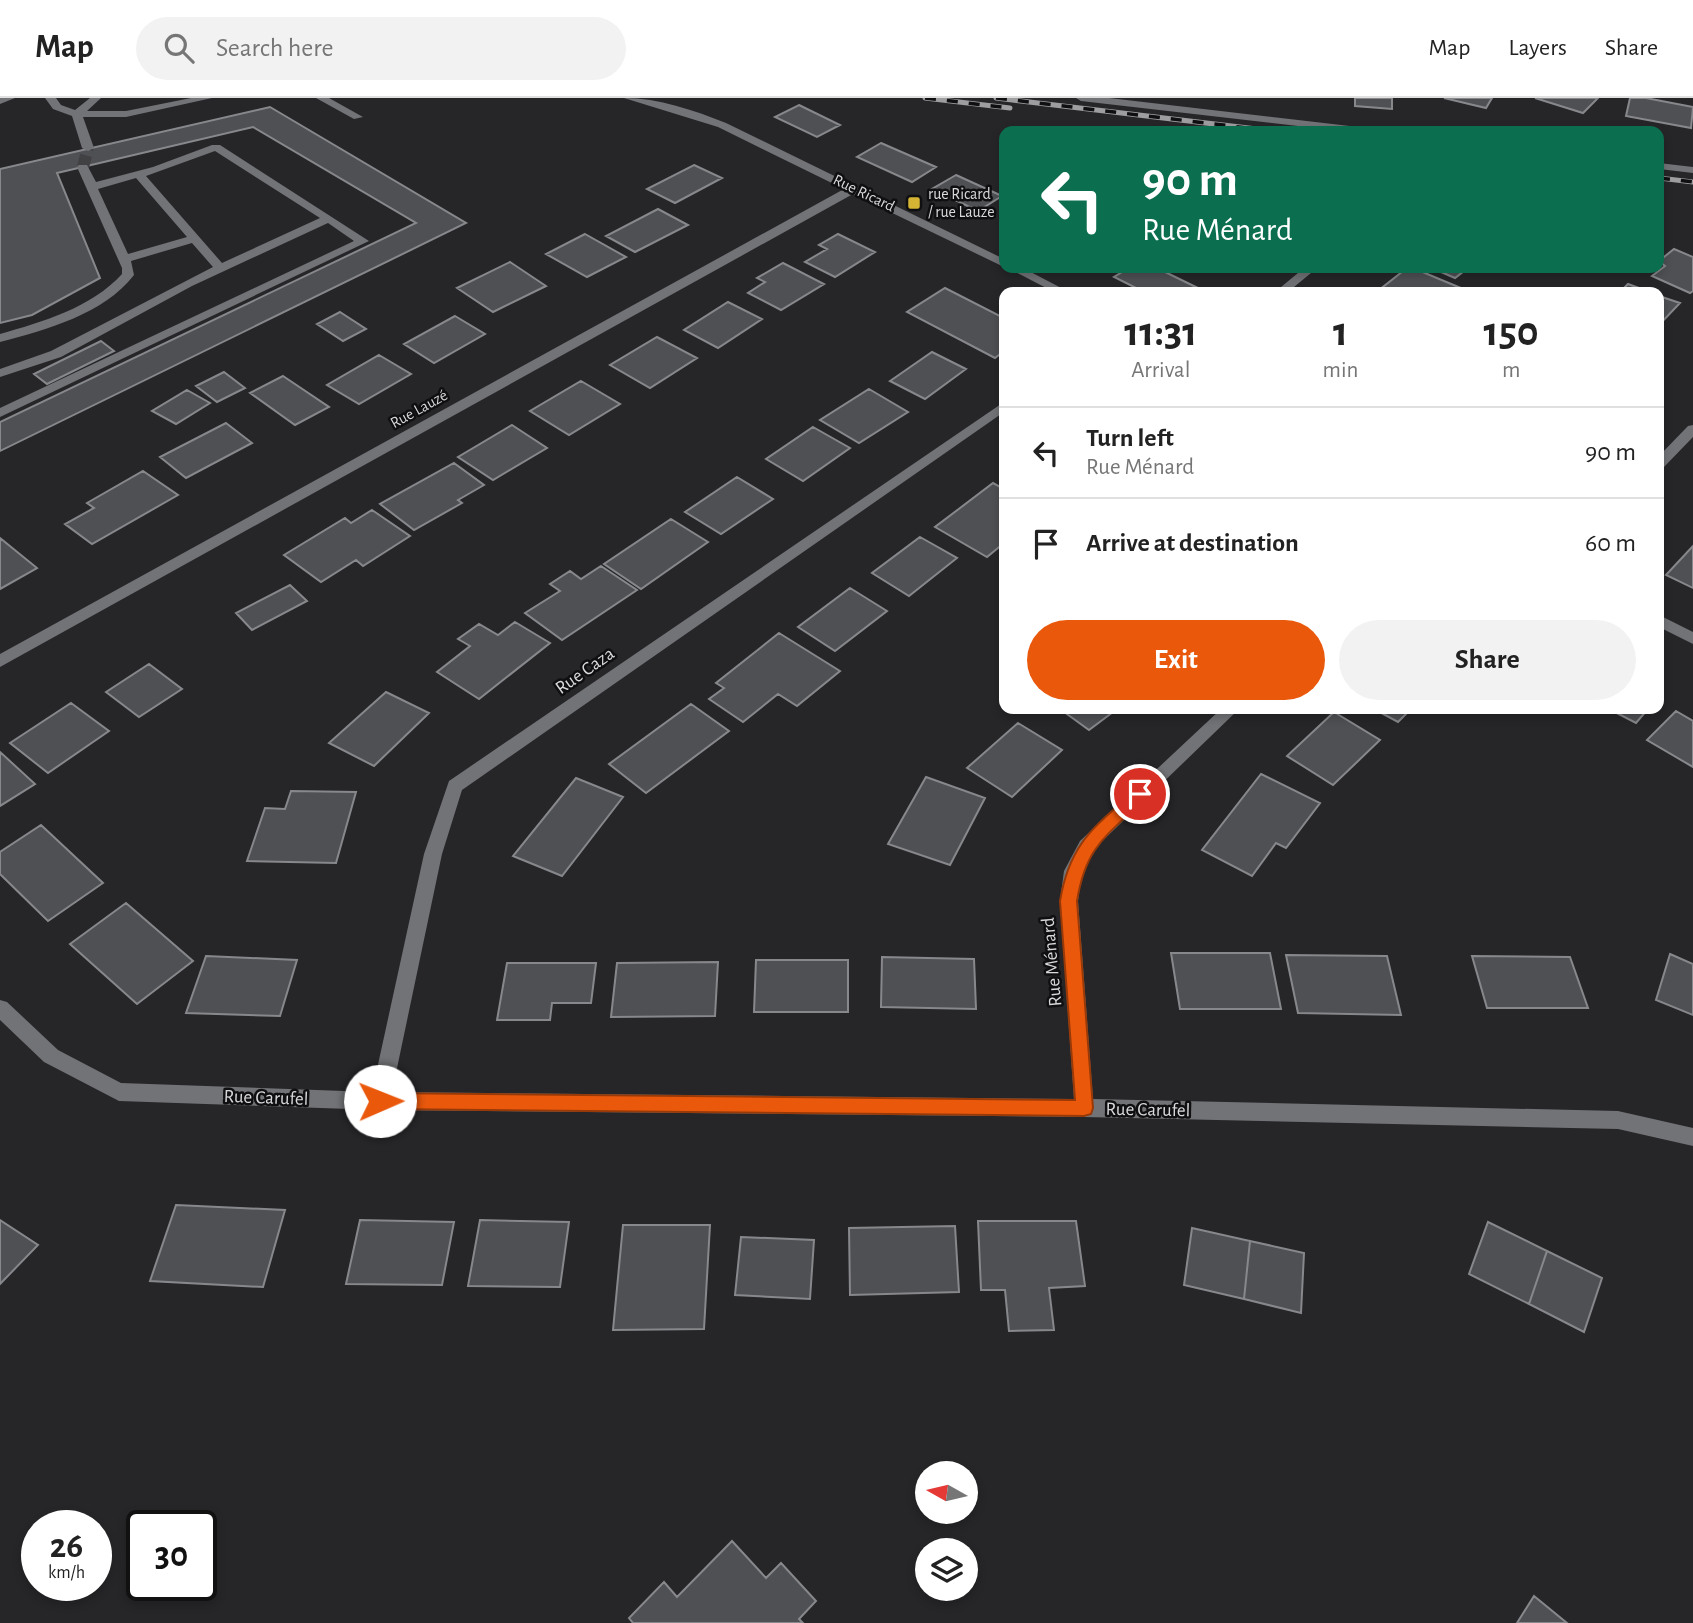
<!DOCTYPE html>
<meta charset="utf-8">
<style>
body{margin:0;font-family:"Alegreya Sans",sans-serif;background:#f2f2f2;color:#222;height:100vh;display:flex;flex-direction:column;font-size:26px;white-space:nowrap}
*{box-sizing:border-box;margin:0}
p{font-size:23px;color:#767676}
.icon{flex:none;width:38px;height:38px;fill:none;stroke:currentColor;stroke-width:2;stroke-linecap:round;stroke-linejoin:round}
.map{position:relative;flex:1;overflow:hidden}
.drawer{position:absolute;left:999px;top:189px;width:665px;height:427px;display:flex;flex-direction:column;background:#fff;border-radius:14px;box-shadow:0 4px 10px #0003}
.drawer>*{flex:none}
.banner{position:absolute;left:999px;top:28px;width:665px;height:147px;border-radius:14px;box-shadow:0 4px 10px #0003;background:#0b6e4f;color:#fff;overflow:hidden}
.needle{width:46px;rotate:278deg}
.fabs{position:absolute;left:915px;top:1363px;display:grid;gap:14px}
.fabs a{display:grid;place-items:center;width:63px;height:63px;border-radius:50%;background:#fff;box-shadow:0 4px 10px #0003;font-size:35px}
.speed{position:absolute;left:21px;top:1412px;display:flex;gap:14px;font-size:35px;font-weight:700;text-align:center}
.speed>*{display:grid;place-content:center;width:91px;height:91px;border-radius:50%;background:#fff;box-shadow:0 4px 10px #0003;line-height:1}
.speed small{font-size:18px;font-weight:400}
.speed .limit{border:4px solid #111;border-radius:10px;background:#fff;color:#111}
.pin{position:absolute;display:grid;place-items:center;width:60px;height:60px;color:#fff;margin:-30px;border:4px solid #fff;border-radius:50%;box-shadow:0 2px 7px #0007}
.me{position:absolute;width:77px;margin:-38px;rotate:89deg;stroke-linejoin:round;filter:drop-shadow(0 0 5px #0008)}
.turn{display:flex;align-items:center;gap:24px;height:147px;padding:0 28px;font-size:32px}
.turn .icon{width:91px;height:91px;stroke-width:2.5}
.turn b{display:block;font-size:49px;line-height:60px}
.eta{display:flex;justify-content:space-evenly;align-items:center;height:119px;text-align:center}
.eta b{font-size:42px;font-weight:700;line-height:49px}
.cta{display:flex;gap:14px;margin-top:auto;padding:14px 28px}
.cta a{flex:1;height:80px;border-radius:42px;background:#ea580c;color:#fff;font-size:28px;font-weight:700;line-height:80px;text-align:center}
.cta a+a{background:#f2f2f2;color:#222}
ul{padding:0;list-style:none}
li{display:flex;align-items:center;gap:21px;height:91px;padding:0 28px;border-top:2px solid #e0e0e0}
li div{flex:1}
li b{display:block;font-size:26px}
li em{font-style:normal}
header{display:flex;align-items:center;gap:42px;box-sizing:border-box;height:98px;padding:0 35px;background:#fff;border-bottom:2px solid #e0e0e0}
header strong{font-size:33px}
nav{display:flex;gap:38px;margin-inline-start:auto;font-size:24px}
.search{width:490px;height:63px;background:#f2f2f2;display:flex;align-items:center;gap:18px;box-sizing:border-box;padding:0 24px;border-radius:38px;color:#767676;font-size:26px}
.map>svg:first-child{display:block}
</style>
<header>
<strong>Map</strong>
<div class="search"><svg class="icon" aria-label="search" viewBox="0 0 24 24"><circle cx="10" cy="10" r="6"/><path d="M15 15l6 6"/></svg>Search here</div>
<nav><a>Map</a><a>Layers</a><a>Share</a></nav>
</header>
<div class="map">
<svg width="1693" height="1525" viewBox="0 0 1693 1525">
<rect width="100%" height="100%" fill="#262629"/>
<path fill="#4f5053" stroke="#87888b" stroke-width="2" d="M1355 0H1392V11L1355 8Z
M1444 0H1492L1486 10Z
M1535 0H1598L1583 15Z
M1630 0H1646L1693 9 1691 30 1626 18Z
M799 7 840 27 817 39 775 19Z
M270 9 466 125 0 353V324L416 125 253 29 57 75 100 180 32 217 0 225V71Z
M881 45 936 69 912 84 857 59Z
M694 67 722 80 675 105 647 91Z
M956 77 1002 98 978 113 932 91Z
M658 111 688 127 635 154 606 138Z
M585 136 626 159 587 179 546 156Z
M838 136 875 154 835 179 805 164 827 151 819 147Z
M1674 151 1693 159V193L1690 195 1652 178 1665 168 1659 163Z
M510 164 546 188 493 214 457 190Z
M783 165 824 186 781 212 748 195 765 184 757 180Z
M1129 170H1157L1202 192 1144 194 1114 179Z
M1407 170H1413L1468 193 1384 194 1379 192Z
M1446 170H1468L1455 180 1441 174Z
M1628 186 1650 194H1620Z
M945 190 1004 220V253L995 260 907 214Z
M1659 198 1680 205 1659 227Z
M728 204 762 221 718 250 684 232Z
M340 214 366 231 343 243 317 226Z
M455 218 485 236 434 265 404 246Z
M657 239 697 260 650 290 610 267Z
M101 243 114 253 47 286 34 276Z
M932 254 966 271 925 301 890 283Z
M379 257 411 276 359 306 327 287Z
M224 274 245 290 217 304 196 288Z
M283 278 329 309 295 327 250 295Z
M581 283 620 306 569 337 530 313Z
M869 291 908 314 859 345 820 322Z
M187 292 210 305 176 326 152 313Z
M226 325 252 345 186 380 160 359Z
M512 327 547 350 493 382 458 359Z
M813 329 850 350 803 383 766 361Z
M454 365 484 387 458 402 462 405 414 432 380 406Z
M143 373 178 397 92 446 65 426 94 410 87 405Z
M737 379 773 401 721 436 685 414Z
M993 385 1004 391V445L987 459 935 429Z
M372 412 410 438 363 468 356 462 321 484 284 457 345 420 351 425Z
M671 421 708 444 641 491 604 466Z
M920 439 957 460 909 498 872 475Z
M0 440 37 470 0 491Z
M1693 448V490L1666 477Z
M601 468 637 492 562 542 525 515 560 493 550 486 570 473 581 481Z
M290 487 307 503 252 532 236 515Z
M850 490 887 513 835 553 798 529Z
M515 524 550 545 479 601 437 574 470 548 458 541 479 526 498 537Z
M779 535 840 573 797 608 778 596 743 624 709 601 724 590 716 585Z
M149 566 182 591 139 619 106 594Z
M386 594 429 615 374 668 329 645Z
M71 605 109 633 48 675 10 645Z
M691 606 729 633 646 695 609 666Z
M1060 611H1117L1089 632Z
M1374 611H1411L1398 624Z
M1609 611H1648L1636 625Z
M1676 613 1693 623V669L1647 642Z
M1334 614 1380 642 1333 687 1287 658Z
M1018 625 1062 652 1012 699 967 670Z
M0 654 35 686 0 708Z
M1261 676 1320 705 1286 750 1276 745 1252 778 1202 752Z
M926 679 985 700 950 767 888 746Z
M576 680 623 699 562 778 513 758Z
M291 693 356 694 336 765 247 763 265 710 285 711Z
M41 727 103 785 48 823 0 776V754Z
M126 805 193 863 137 906 70 846Z
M1171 855H1270L1281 911H1180Z
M1670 856 1693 866V917L1656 902Z
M1286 857 1387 858 1401 917 1298 915Z
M206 858 297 862 280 918 186 915Z
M1472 858 1570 859 1588 910H1487Z
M882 859 974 861 976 911 881 909Z
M756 862H848V914H754Z
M718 864 715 918 611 919 617 865Z
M507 865H596L591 905H552L550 922H497Z
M176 1107 285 1112 263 1189 150 1183Z
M0 1122 38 1147 0 1186Z
M360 1122 454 1124 442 1187 346 1186Z
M480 1122 569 1124 560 1189 468 1188Z
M978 1123H1076L1085 1188 1049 1190 1054 1232 1009 1233 1005 1192H981Z
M1488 1124 1547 1153 1529 1206 1469 1176Z
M623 1127H710L704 1231 613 1232Z
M955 1128 959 1194 850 1197 849 1130Z
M1192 1130 1250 1143 1244 1201 1184 1187Z
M741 1139 814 1142 810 1201 735 1197Z
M1250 1143 1304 1155 1301 1215 1244 1201Z
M1547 1153 1602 1180 1584 1234 1529 1206Z
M732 1443 766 1480 781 1465 816 1503 799 1521 803 1525H633L629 1520 664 1484 677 1499Z
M1534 1498 1567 1525H1517Z"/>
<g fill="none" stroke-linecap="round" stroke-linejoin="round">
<path stroke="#414144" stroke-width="12" stroke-dasharray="12 6" stroke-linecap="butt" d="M83 69 88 50"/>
<path fill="#727376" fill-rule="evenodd" d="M0 0H15L0 6Z
M45 0H56L61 7 75 12 90 0H101L87 13H126L191 0H212L126 19H83L94 50 88 53 82 50 72 18 53 11Z
M316 0H329L363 19 354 21Z
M624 0C659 0 693 12 726 25L1004 161V169L853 96 0 569V556L844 91 718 29Z
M1076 0H1109L1367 30 1372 33H1341L1081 3Z
M212 47H220L369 143 0 319V310L354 143 328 125 192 188 61 259 0 279V271L51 253 213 169 192 145 131 163 134 177C104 216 46 232 0 244V236C42 224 91 210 122 176V170L77 69 79 67H87L96 84 153 69ZM215 53 320 120 222 165 146 78ZM136 80 187 139 128 156 98 91Z
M1659 65 1693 69V75L1659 71Z
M1008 170H1023L1069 194H1054Z
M1304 170H1317L1288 194H1275Z
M1004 304V314L462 692 442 756 392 994 1074 1001 1060 803 1064 773 1080 743 1221 611H1239L1092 753 1082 773 1078 803 1093 1001 1618 1013 1693 1030V1048L1618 1031 1084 1019 380 1012 119 1003 44 964 0 922V902L7 904 58 952 121 985 372 994 424 756 449 683Z
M1693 327V339L1664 369 1659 370V358L1688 328Z
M1659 517 1693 534V546L1659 529Z"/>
<defs>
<path id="rail" d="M925 0 1010 10
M996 0 1273 33
M1659 80 1693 84"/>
</defs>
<use href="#rail" stroke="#9e9ea1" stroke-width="5"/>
<use href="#rail" stroke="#0f0f11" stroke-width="3.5" stroke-dasharray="11" stroke-linecap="butt"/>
</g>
<path fill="#ea580c" stroke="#983908" stroke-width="2" d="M1140 690 1146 692 1148 696 1146 700C1107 738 1086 747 1077 803L1093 1010 1091 1016 1084 1018 380 1011 374 1009 371 1003 374 998 380 995 1075 1002 1060 803C1070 744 1094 730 1135 692Z"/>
<rect fill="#d6b534" stroke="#0f0f11" stroke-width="2.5" x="907" y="98" width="14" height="14" rx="3.5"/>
<g text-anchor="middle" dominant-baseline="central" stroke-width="5" stroke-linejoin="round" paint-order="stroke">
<g font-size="16" fill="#d9d9db" stroke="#0f0f11">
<text transform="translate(864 95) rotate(26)">Rue Ricard</text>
<text transform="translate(419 311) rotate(-29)">Rue Lauzé</text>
</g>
<g font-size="16" fill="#d9d9db" stroke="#0f0f11" text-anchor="start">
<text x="928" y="96">rue Ricard<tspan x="928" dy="18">/ rue Lauze</tspan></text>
</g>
<g font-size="19" fill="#d9d9db" stroke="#0f0f11">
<text transform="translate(585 573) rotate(-35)">Rue Caza</text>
<text transform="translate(1052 864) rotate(-95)">Rue Ménard</text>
<text transform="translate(266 1000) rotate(2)">Rue Carufel</text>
<text transform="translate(1148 1012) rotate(1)">Rue Carufel</text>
</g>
</g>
</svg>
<div class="fabs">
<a><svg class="needle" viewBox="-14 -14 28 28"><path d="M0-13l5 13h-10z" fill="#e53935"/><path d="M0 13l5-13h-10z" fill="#767676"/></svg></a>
<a><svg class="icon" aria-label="layers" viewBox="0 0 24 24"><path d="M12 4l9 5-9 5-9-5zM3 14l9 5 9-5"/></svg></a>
</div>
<div class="speed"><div>26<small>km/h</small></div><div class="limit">30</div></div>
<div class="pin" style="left:1140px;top:696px;background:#d93025"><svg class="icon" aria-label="arrive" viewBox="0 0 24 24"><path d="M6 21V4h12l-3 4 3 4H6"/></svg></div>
<svg class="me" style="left:380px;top:1003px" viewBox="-20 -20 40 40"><circle r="19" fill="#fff"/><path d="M0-13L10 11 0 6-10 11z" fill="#ea580c"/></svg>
<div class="banner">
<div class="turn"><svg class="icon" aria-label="left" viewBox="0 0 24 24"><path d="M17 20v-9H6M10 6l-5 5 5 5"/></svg><div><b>90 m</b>Rue Ménard</div></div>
</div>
<section class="drawer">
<div class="eta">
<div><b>11:31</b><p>Arrival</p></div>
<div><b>1</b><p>min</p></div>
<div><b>150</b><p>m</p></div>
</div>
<ul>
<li><svg class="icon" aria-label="left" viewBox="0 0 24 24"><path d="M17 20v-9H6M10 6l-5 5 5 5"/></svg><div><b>Turn left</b><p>Rue Ménard</p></div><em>90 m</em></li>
<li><svg class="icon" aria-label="arrive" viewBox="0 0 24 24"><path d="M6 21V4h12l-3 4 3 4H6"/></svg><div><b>Arrive at destination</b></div><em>60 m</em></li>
</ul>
<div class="cta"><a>Exit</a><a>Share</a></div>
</section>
</div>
